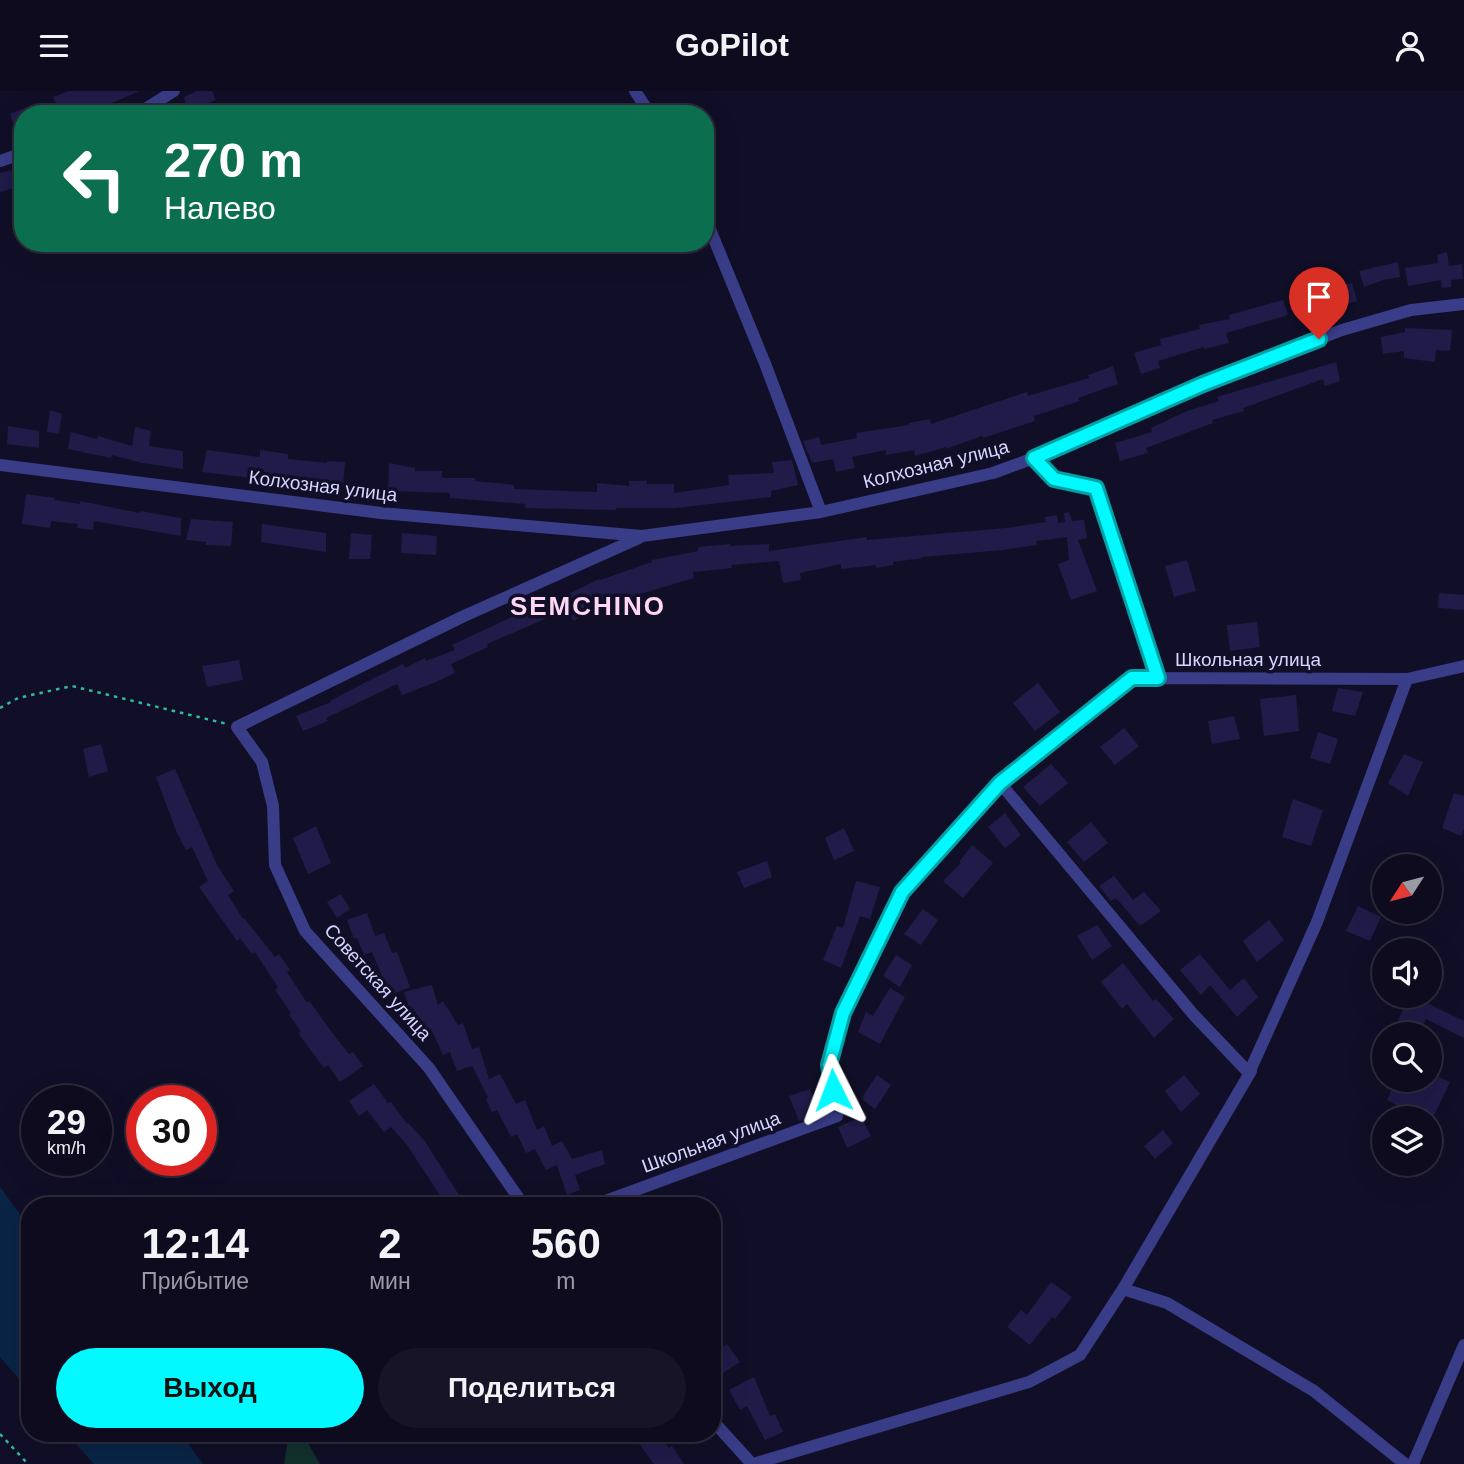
<!DOCTYPE html>
<html lang="ru">
<meta charset="utf-8">
<style>
body{margin:0;font-family:Helvetica,sans-serif;background:#161426;color:#f1f3f6;height:100vh;display:flex;flex-direction:column;font-size:26px;white-space:nowrap}
*{box-sizing:border-box;margin:0}
p{font-size:23px;color:#9a9ba4}
.icon{flex:none;width:38px;height:38px;fill:none;stroke:currentColor;stroke-width:2;stroke-linecap:round;stroke-linejoin:round}
.map{position:relative;flex:1;overflow:hidden}
.sheet{position:absolute;left:21px;top:1106px;width:700px;height:245px;display:flex;flex-direction:column;background:#0d0b1d;border-radius:28px;box-shadow:0 7px 28px #0002,0 0 0 2px #2d2b3b}
.sheet>*{flex:none}
.top-card{position:absolute;left:14px;top:14px;width:700px;height:147px;border-radius:28px;box-shadow:0 7px 28px #0002,0 0 0 2px #2d2b3b;background:#0b6e4f;color:#fff;overflow:hidden}
.needle{width:46px;rotate:234deg}
.controls{position:absolute;left:1372px;top:763px;display:grid;gap:14px}
.controls a{display:grid;place-items:center;width:70px;height:70px;border-radius:50%;background:#0d0b1d;box-shadow:0 7px 28px #0002,0 0 0 2px #2d2b3b;font-size:35px}
.speed{position:absolute;left:21px;top:994px;display:flex;gap:14px;font-size:35px;font-weight:700;text-align:center}
.speed>*{display:grid;place-content:center;width:91px;height:91px;border-radius:50%;background:#0d0b1d;box-shadow:0 7px 28px #0002,0 0 0 2px #2d2b3b;line-height:1}
.speed small{font-size:18px;font-weight:400}
.speed .limit{border:10px solid #d22;background:#fff;color:#111}
.pin{position:absolute;display:grid;place-items:center;width:60px;height:60px;color:#fff;margin:-72px -30px;border-radius:50% 50% 50% 0;rotate:-45deg;box-shadow:0 0 7px #0007}
.pin .icon{rotate:45deg}
.me{position:absolute;width:77px;margin:-38px;rotate:357deg;stroke-linejoin:round;filter:drop-shadow(0 0 5px #0008)}
.turn{display:flex;align-items:center;gap:24px;height:147px;padding:0 35px;font-size:32px}
.turn .icon{width:91px;height:91px;stroke-width:2.5}
.turn b{display:block;font-size:49px;line-height:60px}
.eta{display:flex;justify-content:space-evenly;align-items:center;height:119px;text-align:center}
.eta b{font-size:42px;font-weight:800;line-height:49px}
.action{display:flex;gap:14px;margin-top:auto;padding:14px 35px}
.action a{flex:1;height:80px;border-radius:42px;background:#01f9ff;color:#111;font-size:28px;font-weight:800;line-height:80px;text-align:center}
.action a+a{background:#161426;color:#f1f3f6}
header{display:flex;justify-content:space-between;align-items:center;height:91px;padding:0 35px;background:#0d0b1d;font-size:32px;font-weight:800}
.map>svg:first-child{display:block}
</style>
<header><svg class="icon" aria-label="menu" viewBox="0 0 24 24"><path d="M4 6h16M4 12h16M4 18h16"/></svg>GoPilot<svg class="icon" aria-label="person" viewBox="0 0 24 24"><circle cx="12" cy="8" r="4"/><path d="M4 21q1-7 8-7t8 7"/></svg></header>
<div class="map">
<svg width="1464" height="1373" viewBox="0 0 1464 1373">
<rect width="100%" height="100%" fill="#110f27"/>
<path fill="#12312d" d="M289 1342H302L320 1373H284Z"/>
<path fill="#092445" d="M0 1096 30 1137V1301L0 1266Z
M66 1342H180L203 1373H94Z"/>
<path fill="#201b48" d="M69 0H140L85 23H60L53 6Z
M197 0H212L216 9 188 20 184 6Z
M23 18V53L20 54 10 23Z
M23 76V94L0 101V82Z
M1447 161 1449 175 1462 173 1463 188 1451 189V196L1442 197 1441 189 1408 195 1405 177 1438 172 1437 164Z
M1398 171 1400 186 1383 189 1364 196 1359 180Z
M1352 192 1357 210 1330 217 1331 220 1316 224 1311 203 1333 199V196Z
M1283 209 1288 224 1226 242 1229 252 1204 258V256L1158 270 1160 277 1141 283 1134 262 1161 254 1160 248 1200 238 1199 234 1230 228 1229 224Z
M1405 237 1452 239 1450 260 1436 259 1435 271 1404 267V260L1383 263 1381 246 1405 241Z
M1336 271 1340 290 1325 295 1323 288 1243 317 1244 320 1212 329 1213 332 1146 357 1148 362 1120 370 1115 352 1152 341 1151 337 1187 320 1219 310 1217 306Z
M1113 275 1118 293 1078 307 1080 310 1034 325 1035 330 983 347 982 345 946 358V356L915 365 914 359 886 364V359L852 366 855 377 836 381 833 368 812 372 803 350 819 346 821 354 857 347 856 342 909 334V332L930 328 931 333 1027 301 1028 305 1089 287 1088 284Z
M50 319 62 323 59 343 47 341Z
M8 335 39 340V357L7 353Z
M135 336 151 340 149 355 183 360V378L142 372 112 364 111 367 68 358 71 341 97 348 98 345 132 355Z
M207 359 260 366V359L288 363V368L327 372V370L345 371 343 394 285 391 202 381Z
M792 369 798 394 771 400V406L676 417H616V419L525 417 526 413 450 407V402L388 400 389 372 415 377V380H442V387H475V390L514 394V398L597 401V392L629 395V390H647V393H674V402L729 394 728 384 774 382 772 371Z
M26 403 55 407 54 409 80 413V410L140 422V420L181 427V445L94 430 93 439 77 437 78 433 51 430 50 437 22 433Z
M1069 421 1072 430 1084 429 1087 447 1078 449 1097 500 1071 509 1058 473 1069 469 1067 446 1036 450 1037 454 1003 459 922 466 923 467 893 471V474L876 477V474L841 478V473L800 482 801 489 783 492 779 470 731 474 732 477 693 481 694 487 613 511 573 530 568 518 487 553 488 556 451 573 455 582 436 591 402 604 397 593 326 627 328 630 303 640 296 625 331 611 330 610 364 592 403 573 405 577 425 567 426 570 455 559 452 554 554 506 556 509 599 488 600 489 652 471V469L698 460V456L730 453V455L769 453V460L867 446V449L1006 437 1046 431 1045 426 1057 424 1058 432 1065 431 1064 422Z
M191 428 233 431 231 455 206 454V451L186 449Z
M262 433 326 442V461L261 451Z
M351 442 372 444 370 468H349Z
M402 442 437 445 436 464 401 462Z
M1187 469 1196 500 1174 506 1165 475Z
M1439 502 1464 504V519L1438 517Z
M1257 531 1260 556 1230 560 1227 534Z
M239 569 243 589 207 596 202 575Z
M1038 592 1060 621 1035 640 1013 612Z
M1338 597 1363 601 1355 625 1332 620Z
M1296 604 1299 640 1264 645 1260 608Z
M1234 625 1240 648 1212 653 1208 630Z
M1124 637 1139 655 1115 674 1100 656Z
M1318 641 1338 648 1330 673 1310 667Z
M101 653 108 680 89 686 83 658Z
M1404 663 1423 671 1408 705 1388 692Z
M1051 673 1068 692 1040 715 1023 696Z
M175 678 218 776 234 800 228 804 243 828 244 827 275 866 279 863 290 879 287 881 307 912 309 910 337 948 349 963 353 961 363 975 340 991 328 974 324 977 298 942 301 940 289 924 291 922 275 899 278 896 255 861 252 863 240 847 237 850 199 796 208 790 192 756 186 759 177 742 156 686Z
M1454 702 1464 705V738L1461 745 1442 737Z
M1293 708 1323 719 1311 755 1282 746Z
M1005 722 1021 744 1005 757 988 736Z
M1091 731 1108 752 1084 771 1067 751Z
M316 735 331 772 308 783 293 747Z
M844 737 854 760 834 769 825 747Z
M972 754 993 772 963 807 943 790 961 772 959 771Z
M767 770 772 786 744 797 737 781Z
M1114 785 1133 809 1144 801 1161 820 1140 835 1116 807 1111 810 1099 795Z
M856 790 880 796 870 828 860 825 841 877 823 869 837 835 843 837Z
M341 803 350 818 337 827 327 811Z
M1358 815 1381 826 1370 850 1346 840Z
M923 818 938 829 921 854 904 843Z
M367 822 375 845 384 842 392 862 397 861 410 896 390 904 372 861 364 864 357 847 354 848 347 829Z
M1269 829 1284 849 1257 871 1243 850Z
M1097 834 1112 855 1092 869 1077 845Z
M1200 863 1230 899 1244 887 1258 906 1237 926 1210 894 1201 904 1180 879Z
M896 864 912 874 900 896 883 885Z
M1123 872 1153 910 1156 908 1174 928 1154 947 1127 913 1122 918 1101 891Z
M432 894 438 914 443 910 458 934 463 932 472 958 479 956 489 988 500 983 516 1013 525 1009 537 1039 544 1035 552 1055 562 1050 572 1068 602 1059 605 1073 575 1084 580 1099 567 1104 557 1074 546 1079 535 1058 526 1062 517 1043 511 1046 497 1019 492 1021 486 1008 488 1007 472 975 457 980 450 961 443 964 431 938 428 940 411 915 409 916 404 901Z
M890 897 905 906 880 953 858 941 866 921 873 925Z
M1382 905H1412L1464 930V947L1426 928 1418 943H1392L1404 916Z
M1430 982 1450 991 1433 1027H1420L1387 1009 1396 989H1430Z
M877 984 891 994 875 1018 863 1009V1005Z
M1184 984 1200 1003 1181 1021 1165 1000Z
M374 993 388 1012 391 1011 407 1033 408 1032 424 1049 466 1115H447L407 1054 391 1036 384 1041 367 1019 359 1025 349 1010Z
M810 998 819 1022 799 1030 789 1005Z
M861 1026 871 1045 847 1057 838 1036Z
M1163 1039 1173 1052 1155 1068 1144 1055Z
M1051 1191 1072 1206 1055 1228 1052 1226 1030 1254 1007 1236 1021 1219 1027 1224Z
M727 1253 740 1271 718 1285 712 1276V1263Z
M754 1286 770 1325 775 1323 783 1341 765 1349 747 1315 740 1319 729 1299Z
M631 1342H657L669 1357 672 1355 684 1373H654Z"/>
<g fill="none" stroke-linecap="round" stroke-linejoin="round">
<path stroke="#2ebaa7" stroke-width="2.5" stroke-dasharray="3.5 5" stroke-linecap="butt" d="M0 617 18 607 72 595 227 633
M0 1343 28 1373"/>
<path stroke="#393c86" stroke-width="12" d="M635 0 650 23
M137 23 174 0
M0 70 23 62
M705 126 766 275 821 421
M1034 367 1054 388 1096 397 1158 587
M0 374 381 422 642 445 821 421 993 382 1034 367 1203 293 1342 239 1411 219 1464 213
M1000 692 1193 923 1249 982
M524 1115 429 977 305 840 275 774 273 715 262 671 237 636 464 525 639 447
M592 1115 837 1025 829 974 843 922 902 801 1000 692 1132 587 1407 588 1464 575
M1123 1198 1167 1212 1314 1300 1405 1373
M712 1329 752 1373
M753 1373 1029 1291 1080 1264 1123 1198 1251 980 1249 982 1317 831 1407 588
M1413 1373 1464 1254"/>
</g>
<g fill="none" stroke-linecap="round" stroke-linejoin="round">
<defs>
<path id="route" d="M833 999 829 974 843 922 902 801 1000 692 1132 587H1158L1096 397 1054 388 1034 367 1203 293 1319 248"/>
</defs>
<use href="#route" stroke="#01a2a6" stroke-width="18"/>
<use href="#route" stroke="#01f9ff" stroke-width="12"/>
</g>
<g text-anchor="middle" dominant-baseline="central" stroke-width="7" stroke-linejoin="round" paint-order="stroke">
<g font-size="19" fill="#d6d5ff" stroke="#110f27">
<text transform="translate(936 373) rotate(-14)">Колхозная улица</text>
<text transform="translate(323 395) rotate(7)">Колхозная улица</text>
<text x="1248" y="568">Школьная улица</text>
<text transform="translate(378 891) rotate(48)">Советская улица</text>
<text transform="translate(711 1051) rotate(-20)">Школьная улица</text>
</g>
<g font-size="26" font-weight="bold" letter-spacing="2" fill="#ffd7f3" stroke="#110f27">
<text x="588" y="515">SEMCHINO</text>
</g>
</g>
</svg>
<div class="controls">
<a><svg class="needle" viewBox="-14 -14 28 28"><path d="M0-13l5 13h-10z" fill="#e53935"/><path d="M0 13l5-13h-10z" fill="#9a9ba4"/></svg></a>
<a><svg class="icon" aria-label="sound" viewBox="0 0 24 24"><path d="M4 9h4l5-4v14l-5-4H4zM17 9q2 3 0 6"/></svg></a>
<a><svg class="icon" aria-label="search" viewBox="0 0 24 24"><circle cx="10" cy="10" r="6"/><path d="M15 15l6 6"/></svg></a>
<a><svg class="icon" aria-label="layers" viewBox="0 0 24 24"><path d="M12 4l9 5-9 5-9-5zM3 14l9 5 9-5"/></svg></a>
</div>
<div class="speed"><div>29<small>km/h</small></div><div class="limit">30</div></div>
<div class="pin" style="left:1319px;top:248px;background:#d93025"><svg class="icon" aria-label="arrive" viewBox="0 0 24 24"><path d="M6 21V4h12l-3 4 3 4H6"/></svg></div>
<svg class="me" style="left:833px;top:999px" viewBox="-20 -20 40 40"><path d="M0-17L14 15 0 8-14 15z" fill="#01f9ff" stroke="#fff" stroke-width="4"/></svg>
<div class="top-card">
<div class="turn"><svg class="icon" aria-label="left" viewBox="0 0 24 24"><path d="M17 20v-9H6M10 6l-5 5 5 5"/></svg><div><b>270 m</b>Налево</div></div>
</div>
<section class="sheet">
<div class="eta">
<div><b>12:14</b><p>Прибытие</p></div>
<div><b>2</b><p>мин</p></div>
<div><b>560</b><p>m</p></div>
</div>
<div class="action"><a>Выход</a><a>Поделиться</a></div>
</section>
</div>
